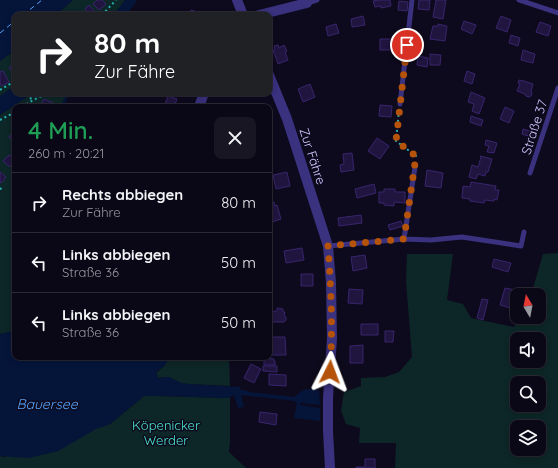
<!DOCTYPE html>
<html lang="de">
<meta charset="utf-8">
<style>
body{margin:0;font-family:Quicksand,sans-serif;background:#181623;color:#f1f3f6;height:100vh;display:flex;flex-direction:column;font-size:15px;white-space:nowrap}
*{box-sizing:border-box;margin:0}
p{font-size:13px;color:#999aa1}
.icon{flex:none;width:22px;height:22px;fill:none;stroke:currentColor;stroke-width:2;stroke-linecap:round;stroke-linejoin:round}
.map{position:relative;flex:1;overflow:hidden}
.drawer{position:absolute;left:12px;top:104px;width:260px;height:256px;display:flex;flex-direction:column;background:#0a0816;border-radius:8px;box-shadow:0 2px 6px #0003,0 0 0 1px #2a2935}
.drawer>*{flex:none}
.top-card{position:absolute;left:12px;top:12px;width:260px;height:84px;border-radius:8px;box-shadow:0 2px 6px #0003,0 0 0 1px #2a2935;background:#202124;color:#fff;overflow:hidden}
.needle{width:26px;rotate:350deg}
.buttons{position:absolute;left:510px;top:288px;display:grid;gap:8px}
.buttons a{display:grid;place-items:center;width:36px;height:36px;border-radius:8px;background:#0a0816;box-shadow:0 2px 6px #0003,0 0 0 1px #2a2935;font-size:20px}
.pin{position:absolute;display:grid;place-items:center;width:34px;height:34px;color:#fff;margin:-17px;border:2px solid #fff;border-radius:50%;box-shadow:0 1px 4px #0007}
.me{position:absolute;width:44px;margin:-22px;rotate:3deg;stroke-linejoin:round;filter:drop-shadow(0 0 3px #0008)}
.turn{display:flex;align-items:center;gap:14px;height:84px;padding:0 16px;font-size:18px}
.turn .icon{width:52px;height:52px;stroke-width:2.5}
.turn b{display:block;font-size:28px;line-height:34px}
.round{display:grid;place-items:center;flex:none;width:42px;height:42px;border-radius:8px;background:#181623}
.overview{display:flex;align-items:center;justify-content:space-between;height:68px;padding:0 16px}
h1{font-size:24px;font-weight:600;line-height:30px;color:#1e9e55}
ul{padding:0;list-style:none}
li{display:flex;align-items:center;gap:12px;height:60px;padding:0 16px;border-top:1px solid #2a2935}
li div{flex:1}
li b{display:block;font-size:15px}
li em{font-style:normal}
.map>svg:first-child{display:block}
</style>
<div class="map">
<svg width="558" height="468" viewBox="0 0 558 468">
<rect width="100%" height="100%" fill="#0e0a1d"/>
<path fill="#0d2627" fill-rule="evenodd" d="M73 0H125L114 15H56Z
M15 50V86L0 96V61Z
M34 93H68L62 107H15V331L0 334V115L31 94Z
M558 253V468H395L396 443H359L360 428 346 424 341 411 344 392 361 386V378L385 377 399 372 412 357 406 281 407 254H453L447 300 463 304 471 318 514 327 520 317H539V295H531L543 254ZM517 339H539V361H517ZM517 383H539V405H517ZM517 427H539V449H517Z
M167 357H229L230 386 188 384 181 383 169 377 158 378 156 373 164 366 168 360Z
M144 396H158L230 398V442L229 452 246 468H0V456L3 457 110 424Z"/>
<path fill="#05153a" d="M0 0H73L56 15H15V50L0 61Z
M125 0H137L127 15H114Z
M15 86V93H34L31 94 0 115V96Z
M15 331V357H167L168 360 164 366 156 372 158 378 169 377 181 383 188 384 240 387 241 390 248 391 249 392 294 397C303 389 307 387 319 390L320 405 300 403V405L320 408V421L294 418 297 403 295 401 241 395 244 407 238 408 234 395 231 396V397L230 398 158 396H144L110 424 96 429 58 451 29 458 0 456V334Z"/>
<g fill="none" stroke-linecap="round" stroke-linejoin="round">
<path stroke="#05153a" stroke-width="3" d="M62 107 68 93"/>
<path stroke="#54a3ff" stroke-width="1" stroke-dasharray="5 4" stroke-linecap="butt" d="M23 15 42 0
M0 33 15 21"/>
</g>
<path fill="#20153f" stroke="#38256d" d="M97 0H102L106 4 99 10 93 4Z
M379 0H390L391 6 381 8V6L375 7 373 1Z
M419 0H430L429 10 418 9Z
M436 0H446L443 19 433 17Z
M399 1 408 2 407 11 398 10Z
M89 5 98 15H88L89 14 85 9Z
M191 10 204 14 203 15H190Z
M363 16 365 25 352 27 351 19Z
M501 16 511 20 507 32 496 28Z
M464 21 476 25 472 34 461 29Z
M540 22 551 26 548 36 536 32Z
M336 24 339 33 328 36 326 27Z
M438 24 447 26 445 41 430 39 433 26H438Z
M511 35 520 38 518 46 509 43Z
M380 39H398V50H380Z
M278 45 279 48 284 45 287 51 285 52 288 60 278 64 273 50 275 49 274 46Z
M523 50 535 54 533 63 521 60Z
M430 54 441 55 440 65H430Z
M418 56 428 58 427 67 417 65Z
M15 64V75H14L9 67Z
M3 71 9 82 2 86 0 83V72Z
M467 71 475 74 472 84 464 81Z
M519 80 524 81 533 84 531 91 532 93 531 96 529 97 526 96 525 94 517 91 520 84 518 83Z
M310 84 315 97 303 102 298 89Z
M471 92 485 98 479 114 472 111 474 104 468 102Z
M168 96 177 99 174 107H164Z
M44 99 53 103 51 107H40Z
M380 105 392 106 391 117 379 116Z
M505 107 514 111 509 123 500 119Z
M471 116 483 120 481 126 470 122Z
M523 129 536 133 534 138 522 134Z
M15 130V143L9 137Z
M377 138 389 146 380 159 368 151Z
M486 140 497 143 494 153 487 152 489 146 485 145Z
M352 153 354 170 341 172 340 165 344 164 343 154Z
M9 155 15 160V162L10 167 3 161Z
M480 156 492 159 488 172H486L485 176 478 174 476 179 469 177 472 165 478 167 481 157Z
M427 170 443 173 441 188 425 186Z
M0 172 6 177 1 183 0 182Z
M287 172 290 186 276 189 273 175Z
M471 182 496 186 495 190H499L497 200 494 199V201L485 200 484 203 470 201V199L462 198 463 186 470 187Z
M374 184 376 193 357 198 355 189Z
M384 189H395V192H405V203L394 202V206L384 205V203H379V192H384Z
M274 202 275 206 277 205 281 219 272 222 269 213V203Z
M361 215 362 223 339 226 338 218Z
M401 221 403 226 390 230 388 225Z
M302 248 304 260 286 263 284 251Z
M365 255 367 268 353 271 351 257Z
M494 259 511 263 508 272 492 267Z
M301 274H313V286H301Z
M505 288 515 290 510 308 500 305Z
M349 289 363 290 362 304 348 303Z
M482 299 488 300 483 320 477 318Z
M277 308 283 309V312H285L284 316 286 317V320L284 322H269V312L277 311Z
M361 324H378V335H361Z
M385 331H394L393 342H385Z
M269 337H285L286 355H269Z
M363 345V363H350V346Z
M264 358 274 359V361H275V365H264Z
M251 364 261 369 254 383 244 378Z
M263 366H277V372L263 371Z
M269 374 286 375V386L269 385Z
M260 412 277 414 276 425 259 422Z
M365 459H375V468H356V467H365Z"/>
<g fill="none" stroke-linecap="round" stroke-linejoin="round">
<path stroke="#24b3b5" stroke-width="2" stroke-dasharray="2 3" stroke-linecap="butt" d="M102 15 116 0
M0 90 15 81
M28 93 32 101
M22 107C42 94 51 91 75 95
M399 110 396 141 416 156V159
M0 120 15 112
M0 188 2 190"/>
<path stroke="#3a317f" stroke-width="5" d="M519 0 558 13
M307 3 317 0
M400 104 412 0
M530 173 558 88
M404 239 415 167
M328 246 404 239 431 240 462 237 521 246 524 232"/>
<path stroke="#3a317f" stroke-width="10" d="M237 0 243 15
M259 15 307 3
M269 75 287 119 328 246 331 283 332 338 328 398V431L330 468
M199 107 204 93"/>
</g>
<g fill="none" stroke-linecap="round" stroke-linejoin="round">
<path stroke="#b45309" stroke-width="7" stroke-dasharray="0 12.6" d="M330 372C333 330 331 288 328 246L404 239 416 156 396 141 407 45"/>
</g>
<g text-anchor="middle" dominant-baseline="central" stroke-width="3" stroke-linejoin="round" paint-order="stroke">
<g font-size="13" fill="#d0c6ff" stroke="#0e0a1d">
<text transform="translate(534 127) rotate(-72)">Straße 37</text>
<text transform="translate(313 156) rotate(72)">Zur Fähre</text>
</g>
<g font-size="13" fill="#4ae6cb" stroke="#0e0a1d">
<text x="166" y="425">Köpenicker<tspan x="166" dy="15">Werder</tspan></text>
</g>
<g font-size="14" font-style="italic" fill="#54a3ff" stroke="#0e0a1d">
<text x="47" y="404">Bauersee</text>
</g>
</g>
</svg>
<div class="buttons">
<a><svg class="needle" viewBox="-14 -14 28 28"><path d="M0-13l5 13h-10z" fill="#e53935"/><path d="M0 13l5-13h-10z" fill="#999aa1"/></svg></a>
<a><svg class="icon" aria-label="sound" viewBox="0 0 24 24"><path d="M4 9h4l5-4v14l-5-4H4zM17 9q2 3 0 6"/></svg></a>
<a><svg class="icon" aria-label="search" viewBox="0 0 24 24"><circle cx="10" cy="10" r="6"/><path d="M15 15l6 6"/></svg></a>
<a><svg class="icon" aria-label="layers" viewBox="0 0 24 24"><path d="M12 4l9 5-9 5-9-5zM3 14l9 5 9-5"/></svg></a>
</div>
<div class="pin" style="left:407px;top:45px;background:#d93025"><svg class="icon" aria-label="arrive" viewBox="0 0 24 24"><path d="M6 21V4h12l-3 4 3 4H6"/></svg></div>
<svg class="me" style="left:330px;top:372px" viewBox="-20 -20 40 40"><path d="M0-17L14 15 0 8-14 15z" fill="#b45309" stroke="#fff" stroke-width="4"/></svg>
<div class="top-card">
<div class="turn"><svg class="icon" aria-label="right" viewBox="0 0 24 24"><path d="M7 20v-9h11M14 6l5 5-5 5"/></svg><div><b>80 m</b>Zur Fähre</div></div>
</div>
<section class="drawer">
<div class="overview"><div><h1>4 Min.</h1><p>260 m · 20:21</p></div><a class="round"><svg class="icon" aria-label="close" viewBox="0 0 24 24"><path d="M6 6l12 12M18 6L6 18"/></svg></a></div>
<ul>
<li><svg class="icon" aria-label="right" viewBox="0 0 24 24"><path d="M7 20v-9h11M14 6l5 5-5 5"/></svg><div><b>Rechts abbiegen</b><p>Zur Fähre</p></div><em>80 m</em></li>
<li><svg class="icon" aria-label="left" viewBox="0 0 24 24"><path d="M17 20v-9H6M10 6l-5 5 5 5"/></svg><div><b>Links abbiegen</b><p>Straße 36</p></div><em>50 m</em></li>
<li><svg class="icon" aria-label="left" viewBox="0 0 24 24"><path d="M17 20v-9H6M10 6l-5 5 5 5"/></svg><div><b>Links abbiegen</b><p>Straße 36</p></div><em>50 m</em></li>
</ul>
</section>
</div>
